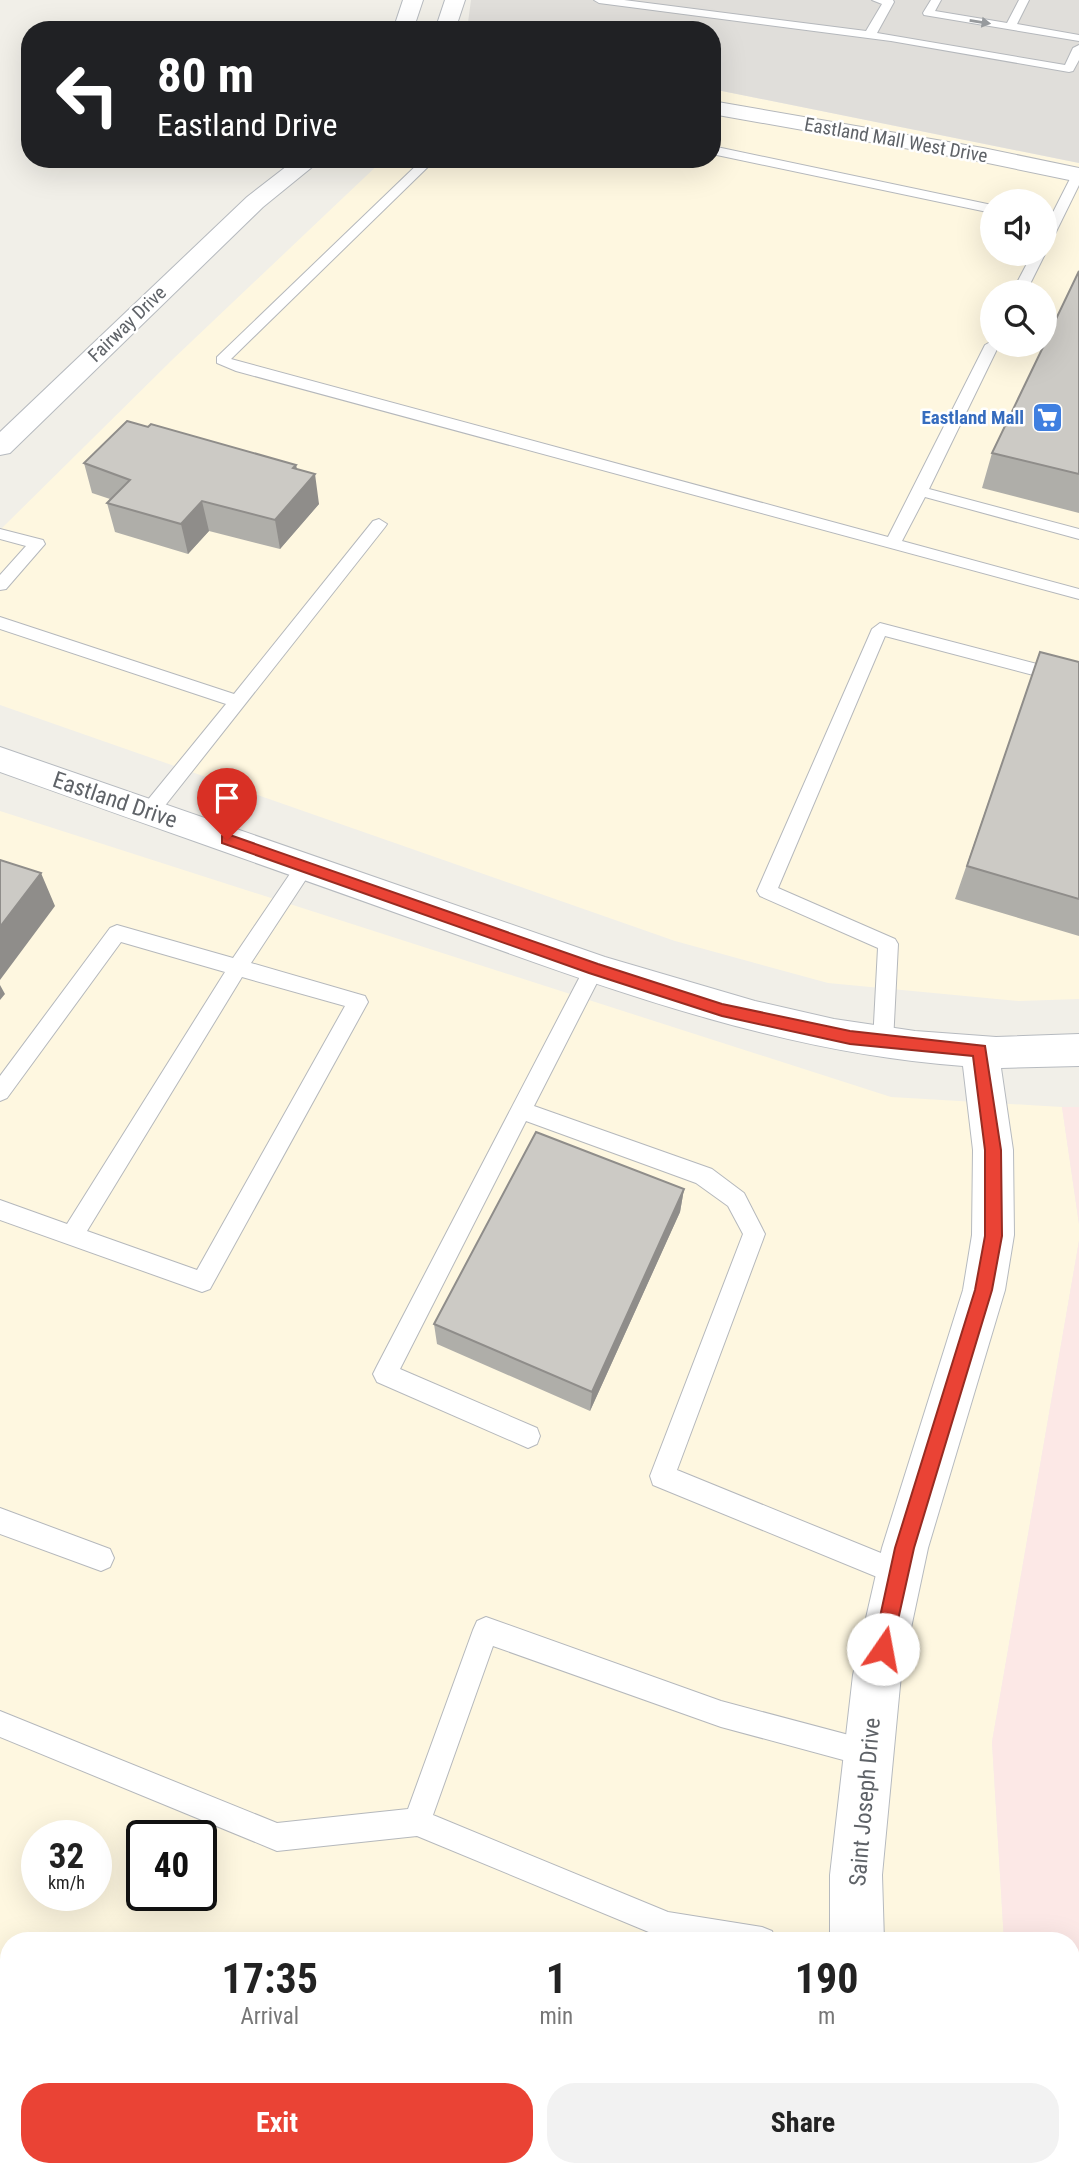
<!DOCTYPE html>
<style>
body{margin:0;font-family:"Roboto Condensed",sans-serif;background:#f2f2f2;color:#222;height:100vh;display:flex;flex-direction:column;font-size:26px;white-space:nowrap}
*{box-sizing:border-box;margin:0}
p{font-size:23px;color:#767676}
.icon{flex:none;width:38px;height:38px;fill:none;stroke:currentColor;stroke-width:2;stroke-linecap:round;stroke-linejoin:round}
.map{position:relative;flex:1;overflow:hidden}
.panel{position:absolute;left:0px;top:1932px;width:1080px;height:245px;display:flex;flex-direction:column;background:#fff;border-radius:28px 28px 0 0;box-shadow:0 7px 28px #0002}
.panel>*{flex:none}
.banner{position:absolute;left:21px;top:21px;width:700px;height:147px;border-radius:28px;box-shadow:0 7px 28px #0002;background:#202124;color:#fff;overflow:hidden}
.fabs{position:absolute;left:980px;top:189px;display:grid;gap:14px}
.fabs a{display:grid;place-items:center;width:77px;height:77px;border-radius:50%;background:#fff;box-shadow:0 7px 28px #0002;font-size:35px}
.speed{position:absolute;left:21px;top:1820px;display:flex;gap:14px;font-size:35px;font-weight:700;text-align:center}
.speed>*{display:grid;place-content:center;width:91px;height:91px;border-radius:50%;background:#fff;box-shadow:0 7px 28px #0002;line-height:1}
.speed small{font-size:18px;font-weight:400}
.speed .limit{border:4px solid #111;border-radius:10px;background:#fff;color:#111}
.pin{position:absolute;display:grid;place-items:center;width:60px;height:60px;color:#fff;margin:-72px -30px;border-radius:50% 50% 50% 0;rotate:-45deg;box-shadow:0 0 7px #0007}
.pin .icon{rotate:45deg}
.me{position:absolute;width:77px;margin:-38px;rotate:12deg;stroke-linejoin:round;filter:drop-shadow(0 0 5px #0008)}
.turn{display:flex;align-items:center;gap:24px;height:147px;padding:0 21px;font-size:32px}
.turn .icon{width:91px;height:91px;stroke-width:2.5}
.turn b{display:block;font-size:49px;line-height:60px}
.eta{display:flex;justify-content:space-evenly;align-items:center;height:119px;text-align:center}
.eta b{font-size:42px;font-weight:700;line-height:49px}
.action{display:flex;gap:14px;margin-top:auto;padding:14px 21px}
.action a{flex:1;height:80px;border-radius:28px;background:#ea4335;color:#fff;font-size:28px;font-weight:700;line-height:80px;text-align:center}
.action a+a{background:#f2f2f2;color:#222}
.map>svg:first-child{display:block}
</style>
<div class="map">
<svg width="1079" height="2177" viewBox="0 0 1079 2177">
<rect width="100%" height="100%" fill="#f1efe8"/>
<path fill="#fef7e0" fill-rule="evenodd" d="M712 89 1079 163V999L1019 1001 828 983 675 941 0 705V530L172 360 384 159H712ZM992 201H1045V254H992ZM992 292H1045V345H992Z
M0 811 891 1097 1062 1107 1079 1224V1241L992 1742 1004 1941H9V2168H1029L1031 2177H0ZM37 1836H96V1895H37ZM142 1836H201V1895H142Z"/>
<path fill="#e0deda" d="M471 0H1079V163L712 89V30H467Z"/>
<path fill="#fce8e6" d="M1062 1107H1079V1224Z
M1079 1241V2177H1029L1028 2168H1071V1941H1004L992 1742Z"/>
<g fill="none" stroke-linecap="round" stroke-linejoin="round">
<defs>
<path id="lane" d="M594 0H624L866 31 882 4 872 0H893L894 2 877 33 1065 65 1073 48 1079 45V60L1073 71 1069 72 891 41 599 3Z
M931 0H941L935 11 1007 23 1019 0H1029L1017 24 1079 35V41L924 15 923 13Z
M712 146 992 205V213L712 154Z
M423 159H436L231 359 888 537 985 345 992 341V345H999L929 489 1079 529V539L925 497 902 541 1079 589V599L236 371 217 363V357Z
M1074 171H1079V185L1052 240 1045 244V228Z
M1032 254H1045L1026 292H1012Z
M379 519 387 524 385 527 156 817H142L140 812 142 807 226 704 0 629V617L234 694 373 521Z
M0 529 43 540 45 544 6 589 0 590V575L26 546 0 539Z
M880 623 1079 675V687L885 636 778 888 895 939 898 944 893 1042 890 1048 883 1050 876 1048 873 1042 878 948 760 896 757 891 872 629Z
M305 860 312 862 314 867 251 963 358 994 365 996 368 1002 210 1289 202 1292 0 1220V1200L67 1224 225 972 121 942 7 1098 0 1101V1076L110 928 117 925 233 958 298 862ZM242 977 345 1006 197 1270 87 1231Z
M594 961 601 963 604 969 534 1106 712 1169 744 1193 765 1234 677 1470 908 1564 912 1573 908 1582 899 1586 653 1485 650 1476 743 1234 728 1206 696 1183 526 1121 400 1369 537 1428 540 1436 537 1444 528 1448 377 1382 373 1374 377 1366 587 963Z
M0 1508 110 1549 114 1558 110 1567 101 1571 0 1534Z
M486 1617 721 1701 879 1743 883 1753 879 1763 869 1767 721 1727 493 1646 433 1815 668 1912 762 1927 772 1931 776 1941 668 1940 417 1836 277 1851 0 1737V1711L277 1823 408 1809 473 1630 477 1621Z"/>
<path id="street" d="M712 101 983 148 1079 168V182L983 162 712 114Z"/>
<path id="secondary" d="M403 0H423L413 30H393Z
M445 0H465L455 30H435Z
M296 159H322L263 207 10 453 0 455V432L247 197Z
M0 747 605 957 755 1001 834 1019 915 1031 996 1037 1079 1034V1066L1001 1068 1013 1150 1014 1235 1005 1290 928 1548 901 1675 882 1875 884 1941H830V1875L853 1675 882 1548 963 1290 972 1235 973 1150 963 1066C779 1053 606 988 433 926 289 874 144 824 0 772Z
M847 2168H904L905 2177H847Z"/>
</defs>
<use href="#lane" stroke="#b5b8bc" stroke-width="2"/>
<use href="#street" stroke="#b5b8bc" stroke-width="2"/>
<use href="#secondary" stroke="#b6babf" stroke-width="2"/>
<use href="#lane" fill="#fff" fill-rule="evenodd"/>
<use href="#street" fill="#fff" fill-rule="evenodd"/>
<use href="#secondary" fill="#fff" fill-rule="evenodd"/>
</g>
<path fill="#afaea9" d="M1079 271V513L982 488 992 453Z
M148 427 296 465 297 469 319 504 280 549 209 531 188 554 115 532 107 503 110 499 92 493 84 463Z
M1040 652 1079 662V936L955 899Z
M684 1189 680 1212 590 1411 437 1344 434 1324Z"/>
<path fill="#8f8d8a" d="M296 465 300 491 315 474 319 504 280 549 275 520 293 468Z
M202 501 209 531 188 554 181 524Z
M41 873 55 906 0 980V927Z
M0 985 5 994 0 1000Z
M684 1189 680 1212 590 1411 592 1392Z"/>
<path fill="#cccac5" stroke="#8f8d8a" stroke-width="2" d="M1079 271V474L992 453 1044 345H1045V342Z
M127 421 148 427 151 424 296 465 293 468 315 474 275 520 202 501 181 524 107 503 130 480 84 463Z
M1040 652 1079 662V899L967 866Z
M0 860 41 873 0 927Z
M536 1132 684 1189 592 1392 434 1324Z"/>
<defs><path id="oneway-solid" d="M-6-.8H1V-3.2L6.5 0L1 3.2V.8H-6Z" transform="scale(1.75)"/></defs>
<use fill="#979a9d" href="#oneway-solid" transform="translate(980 22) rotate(9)"/>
<path fill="#ea4335" stroke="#982c22" stroke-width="2" d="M227 834 598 964 722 1004 850 1031 985 1046 1001 1150 1002 1236 992 1290 914 1548 890 1656 883 1659 875 1656 873 1649 895 1548 975 1290 985 1236V1150L973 1056 850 1044 722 1016 589 973 222 843V836Z"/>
<defs>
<symbol id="supermarket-square" viewBox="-11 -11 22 22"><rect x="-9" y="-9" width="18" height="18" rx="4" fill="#3f7fe0" stroke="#fff"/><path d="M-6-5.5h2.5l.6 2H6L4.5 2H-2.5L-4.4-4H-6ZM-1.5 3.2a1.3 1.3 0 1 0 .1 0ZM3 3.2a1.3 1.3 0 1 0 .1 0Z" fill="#fff"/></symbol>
</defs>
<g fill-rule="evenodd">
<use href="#supermarket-square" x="1030" y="400" width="35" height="35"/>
</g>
<g text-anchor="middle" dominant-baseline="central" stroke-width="5" stroke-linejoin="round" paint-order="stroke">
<g font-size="19" fill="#5f6368" stroke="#fff">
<text transform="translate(896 140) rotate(10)">Eastland Mall West Drive</text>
<text transform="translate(127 324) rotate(-44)">Fairway Drive</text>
</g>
<g font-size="19" font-weight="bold" fill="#366cbe" stroke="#fff" text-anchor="end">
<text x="1024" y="417">Eastland Mall</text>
</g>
<g font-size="23" fill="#5f6368" stroke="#fff">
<text transform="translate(115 800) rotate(19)">Eastland Drive</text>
<text transform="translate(865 1802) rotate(-85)">Saint Joseph Drive</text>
</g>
</g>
</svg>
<div class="fabs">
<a><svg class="icon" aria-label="sound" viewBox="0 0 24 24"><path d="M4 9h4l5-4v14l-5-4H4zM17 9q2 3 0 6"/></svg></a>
<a><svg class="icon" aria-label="search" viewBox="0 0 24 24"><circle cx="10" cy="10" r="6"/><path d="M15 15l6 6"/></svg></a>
</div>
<div class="speed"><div>32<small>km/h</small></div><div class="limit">40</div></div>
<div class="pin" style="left:227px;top:840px;background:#d93025"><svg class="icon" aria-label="arrive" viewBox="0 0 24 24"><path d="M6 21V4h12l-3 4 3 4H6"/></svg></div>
<svg class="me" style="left:883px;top:1649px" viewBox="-20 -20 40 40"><circle r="19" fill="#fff"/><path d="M0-13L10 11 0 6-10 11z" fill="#ea4335"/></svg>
<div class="banner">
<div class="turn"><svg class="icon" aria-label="left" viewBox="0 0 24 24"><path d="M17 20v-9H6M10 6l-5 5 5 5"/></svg><div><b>80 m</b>Eastland Drive</div></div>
</div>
<section class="panel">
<div class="eta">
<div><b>17:35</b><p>Arrival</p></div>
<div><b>1</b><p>min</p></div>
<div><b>190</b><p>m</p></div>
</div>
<div class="action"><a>Exit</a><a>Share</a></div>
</section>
</div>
